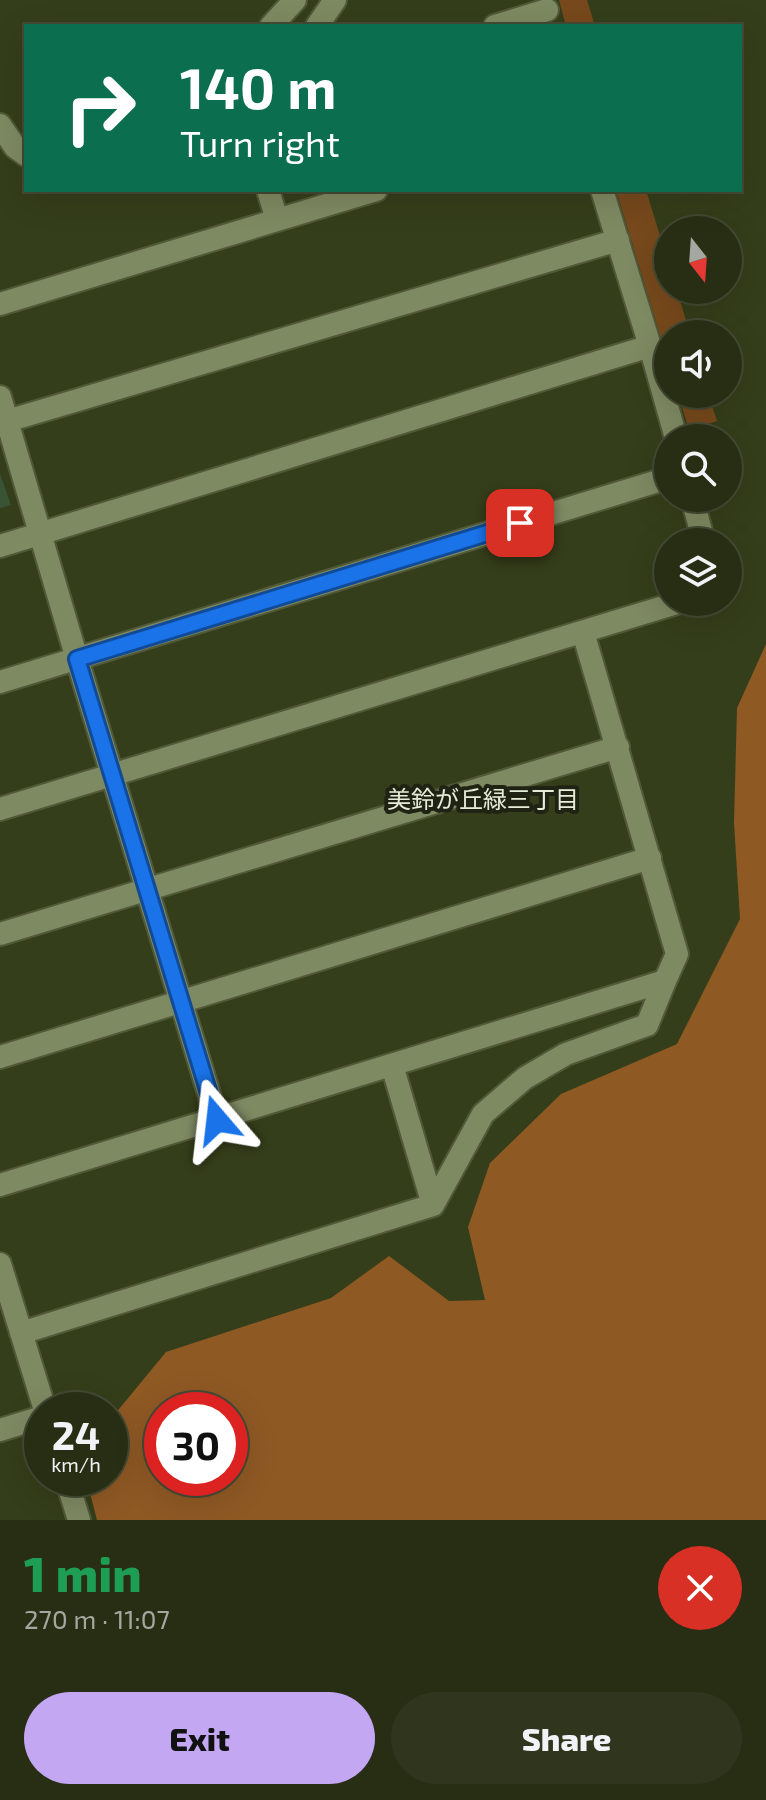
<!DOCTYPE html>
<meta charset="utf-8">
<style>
body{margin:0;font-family:"Exo 2","Noto Sans JP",sans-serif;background:#30361d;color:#f1f3f6;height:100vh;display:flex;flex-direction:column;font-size:30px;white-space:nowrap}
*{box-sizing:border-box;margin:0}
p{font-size:26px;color:#a5a8a0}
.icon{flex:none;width:44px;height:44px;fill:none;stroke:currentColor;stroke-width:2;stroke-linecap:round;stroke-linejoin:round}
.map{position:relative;height:1520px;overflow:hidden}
.side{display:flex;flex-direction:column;background:#282e14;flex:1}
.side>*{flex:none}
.banner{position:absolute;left:24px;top:24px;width:718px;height:168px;border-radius:0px;box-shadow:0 8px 32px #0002,0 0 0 2px #444a34;background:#0b6e4f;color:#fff;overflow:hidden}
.needle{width:52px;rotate:163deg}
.buttons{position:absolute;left:654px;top:216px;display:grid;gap:16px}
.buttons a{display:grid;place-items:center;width:88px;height:88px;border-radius:50%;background:#282e14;box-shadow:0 8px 32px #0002,0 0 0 2px #444a34;font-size:40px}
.speed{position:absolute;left:24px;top:1392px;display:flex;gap:16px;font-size:40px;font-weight:700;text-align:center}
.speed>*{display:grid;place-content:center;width:104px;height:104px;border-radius:50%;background:#282e14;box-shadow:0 8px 32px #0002,0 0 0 2px #444a34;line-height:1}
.speed small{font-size:20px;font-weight:400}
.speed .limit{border:12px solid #d22;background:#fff;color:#111}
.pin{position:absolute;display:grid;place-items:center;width:68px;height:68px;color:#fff;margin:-34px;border-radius:16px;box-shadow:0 4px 12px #0006}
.me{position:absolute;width:88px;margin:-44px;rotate:343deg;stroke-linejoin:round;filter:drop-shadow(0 0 6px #0008)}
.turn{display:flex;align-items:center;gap:28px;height:168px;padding:0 24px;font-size:36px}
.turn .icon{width:104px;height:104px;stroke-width:2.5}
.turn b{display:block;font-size:56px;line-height:68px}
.round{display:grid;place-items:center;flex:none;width:84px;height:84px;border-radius:42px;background:#30361d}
.head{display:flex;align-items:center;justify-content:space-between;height:136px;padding:0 24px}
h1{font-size:48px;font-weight:800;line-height:60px;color:#1e9e55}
.primary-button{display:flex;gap:16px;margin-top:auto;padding:16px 24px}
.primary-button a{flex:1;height:92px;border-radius:48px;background:#c3a7f2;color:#111;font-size:32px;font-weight:800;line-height:92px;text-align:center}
.primary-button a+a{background:#30361d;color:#f1f3f6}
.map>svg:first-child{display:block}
</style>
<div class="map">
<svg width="766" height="1520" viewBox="0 0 766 1520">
<rect width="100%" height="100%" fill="#353e1a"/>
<path fill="#77491c" d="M559 0H587L595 26H566Z
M616 190H646L668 262V290H677L690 334H668V361Z
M678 394H708L717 421 689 430Z"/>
<path fill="#8f5924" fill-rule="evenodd" d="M766 644V1520H97L86 1478H110V1420L166 1352 331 1298 389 1256 449 1301 485 1300 468 1227 490 1163 561 1094 677 1044 740 919 734 823 737 708ZM162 1410H230V1478H162Z"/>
<path fill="#395335" d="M0 474 11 505 0 508Z"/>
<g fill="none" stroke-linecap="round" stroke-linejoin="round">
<defs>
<path id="minor" d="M271 26 295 0
M317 26 335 0
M495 26 547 10
M0 125 15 147 26 155
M268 190 277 220
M602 190 650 346 676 438
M0 304 376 190
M0 397 77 659 217 1120
M7 421 618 240
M692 498 704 542
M0 546 650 346
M0 682 668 478
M0 809 680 602
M0 934 618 747
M0 1057 650 858
M0 1185 665 981 677 954 583 632
M433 1205 483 1114 525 1078 566 1054 647 1025 665 981
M0 1264 45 1410
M21 1333 433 1205 392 1065
M0 1430 42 1417
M66 1478 79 1520"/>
</defs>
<use href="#minor" stroke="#515939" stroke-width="26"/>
<use href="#minor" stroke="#7e8a62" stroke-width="22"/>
</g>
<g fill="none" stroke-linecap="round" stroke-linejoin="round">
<defs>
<path id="route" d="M217 1120 77 659 520 523"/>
</defs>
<use href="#route" stroke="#114b97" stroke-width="20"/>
<use href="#route" stroke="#1a73e8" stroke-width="14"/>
</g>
<g text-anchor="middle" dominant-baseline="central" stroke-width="8" stroke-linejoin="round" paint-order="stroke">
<g font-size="24" fill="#e5ecd7" stroke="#1f2313">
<text x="483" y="798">美鈴が丘緑三丁目</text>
</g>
</g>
</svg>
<div class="buttons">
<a><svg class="needle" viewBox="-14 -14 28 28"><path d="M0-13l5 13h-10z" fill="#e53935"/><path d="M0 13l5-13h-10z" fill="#a5a8a0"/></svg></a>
<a><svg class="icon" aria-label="sound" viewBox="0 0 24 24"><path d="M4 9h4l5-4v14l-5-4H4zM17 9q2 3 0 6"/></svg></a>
<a><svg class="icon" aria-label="search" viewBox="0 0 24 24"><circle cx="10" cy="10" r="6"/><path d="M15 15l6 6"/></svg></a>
<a><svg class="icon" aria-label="layers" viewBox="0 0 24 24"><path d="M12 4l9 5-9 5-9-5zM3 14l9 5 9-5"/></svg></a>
</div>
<div class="speed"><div>24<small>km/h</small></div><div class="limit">30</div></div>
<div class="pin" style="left:520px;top:523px;background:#d93025"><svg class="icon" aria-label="arrive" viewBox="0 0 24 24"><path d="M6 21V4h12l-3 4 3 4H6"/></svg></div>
<svg class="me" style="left:217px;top:1120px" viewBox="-20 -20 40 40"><path d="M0-17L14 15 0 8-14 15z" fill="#1a73e8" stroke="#fff" stroke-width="4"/></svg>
<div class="banner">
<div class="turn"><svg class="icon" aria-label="right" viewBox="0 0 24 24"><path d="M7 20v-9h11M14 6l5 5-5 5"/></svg><div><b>140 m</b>Turn right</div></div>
</div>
</div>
<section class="side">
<div class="head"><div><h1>1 min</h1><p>270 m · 11:07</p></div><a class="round" style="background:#d93025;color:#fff"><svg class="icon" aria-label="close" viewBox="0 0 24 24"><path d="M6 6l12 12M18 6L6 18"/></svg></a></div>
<div class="primary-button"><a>Exit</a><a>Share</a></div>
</section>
